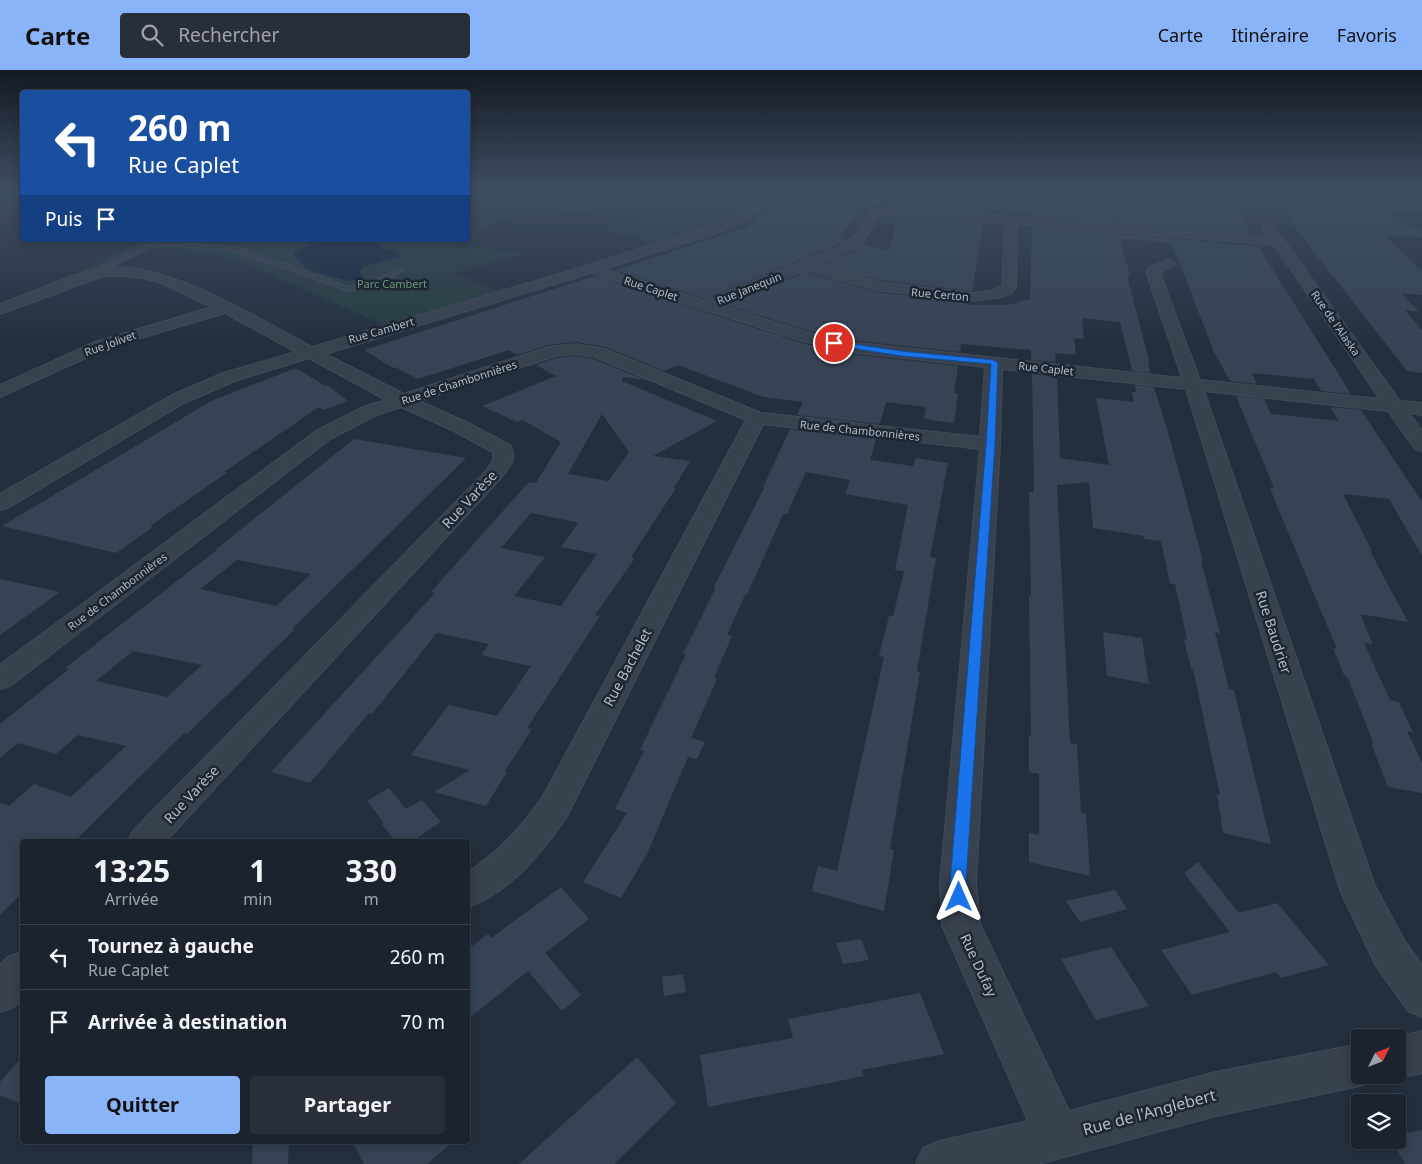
<!DOCTYPE html>
<html lang="fr">
<meta charset="utf-8">
<style>
body{margin:0;font-family:"Noto Sans",sans-serif;background:#282f3a;color:#f1f3f6;height:100vh;display:flex;flex-direction:column;font-size:19px;white-space:nowrap}
*{box-sizing:border-box;margin:0}
p{font-size:16px;color:#a0a4aa}
.icon{flex:none;width:28px;height:28px;fill:none;stroke:currentColor;stroke-width:2;stroke-linecap:round;stroke-linejoin:round}
.map{position:relative;flex:1;overflow:hidden}
.side{position:absolute;left:20px;top:769px;width:450px;height:305px;display:flex;flex-direction:column;background:#1b232e;border-radius:5px;box-shadow:0 2px 12px #0003,0 0 0 1px #39404a}
.side>*{flex:none}
.hud{position:absolute;left:20px;top:20px;width:450px;height:152px;border-radius:5px;box-shadow:0 2px 12px #0003,0 0 0 1px #39404a;background:#1a4fa0;color:#fff;overflow:hidden}
.needle{width:32px;rotate:48deg}
.controls{position:absolute;left:1351px;top:959px;display:grid;gap:10px}
.controls a{display:grid;place-items:center;width:55px;height:55px;border-radius:5px;background:#1b232e;box-shadow:0 2px 12px #0003,0 0 0 1px #39404a;font-size:25px}
.pin{position:absolute;display:grid;place-items:center;width:42px;height:42px;color:#fff;margin:-21px;border:2px solid #fff;border-radius:50%;box-shadow:0 1px 5px #0007}
.me{position:absolute;width:55px;margin:-28px;rotate:0deg;stroke-linejoin:round;filter:drop-shadow(0 0 4px #0008)}
.turn{display:flex;align-items:center;gap:18px;height:105px;padding:0 25px;font-size:22px}
.turn .icon{width:65px;height:65px;stroke-width:2.5}
.turn b{display:block;font-size:35px;line-height:42px}
.then{display:flex;align-items:center;height:48px;padding:0 25px;background:#0003;gap:10px;font-size:19px}
.eta{display:flex;justify-content:space-evenly;align-items:center;height:85px;text-align:center}
.eta b{font-size:30px;font-weight:700;line-height:35px}
.cta{display:flex;gap:10px;margin-top:auto;padding:10px 25px}
.cta a{flex:1;height:58px;border-radius:5px;background:#8ab4f8;color:#111;font-size:20px;font-weight:700;line-height:58px;text-align:center}
.cta a+a{background:#282f3a;color:#f1f3f6}
ul{padding:0;list-style:none}
li{display:flex;align-items:center;gap:15px;height:65px;padding:0 25px;border-top:1px solid #39404a}
li div{flex:1}
li b{display:block;font-size:19px}
li em{font-style:normal}
header{display:flex;align-items:center;gap:30px;box-sizing:border-box;height:70px;padding:0 25px;background:#8ab4f8;color:#111}
header strong{font-size:24px}
nav{display:flex;gap:28px;margin-inline-start:auto;font-size:18px}
.search{width:350px;height:45px;background:#282f3a;display:flex;align-items:center;gap:12px;box-sizing:border-box;padding:0 18px;border-radius:5px;color:#a0a4aa;font-size:19px}
.map>svg:first-child{display:block}
</style>
<header>
<strong>Carte</strong>
<div class="search"><svg class="icon" aria-label="search" viewBox="0 0 24 24"><circle cx="10" cy="10" r="6"/><path d="M15 15l6 6"/></svg>Rechercher</div>
<nav><a>Carte</a><a>Itinéraire</a><a>Favoris</a></nav>
</header>
<div class="map">
<svg width="1422" height="1094" viewBox="0 0 1422 1094">
<rect width="100%" height="100%" fill="#242f3e"/>
<path fill="#263c3f" d="M468 119H762L750 140 735 150 658 176 607 159 644 148 528 138 506 152 496 151 468 168Z
M145 170H465L455 176 526 183 456 203 504 224 390 258 249 195 221 185 150 178 107 202H79Z"/>
<path fill="#17263c" d="M323 170H379L375 173C383 181 394 179 402 186L363 197 360 202 363 207 358 210 347 211 307 199 293 183Z"/>
<path fill="#364354" fill-rule="evenodd" d="M790 119 827 123 828 119H966L1236 137 1251 164 1033 147V143L987 140 986 143 901 136 904 124 860 138 840 168 847 170 842 173 705 229 615 200 746 158Z
M1124 119H1202L1203 121 1228 123 1230 127Z
M1278 123 1356 126 1368 132 1262 129 1257 125 1283 126Z
M1276 139 1387 143 1422 161V167L1385 166 1422 201V225L1401 223 1419 242 1405 240 1422 260V303L1407 301 1286 146Z
M898 147 983 153 972 221 878 210 823 195 859 179 863 174 889 181Z
M1032 157 1258 176 1351 324 1321 321 1314 309 1252 303 1257 314 1230 311 1214 282 1172 173 1127 169V170H1120L1130 206H1127L1150 294 1148 293 1150 303 1132 301 1120 252 1082 248 1084 269 1074 268 1076 285 1055 283 1056 292 1031 290V280L961 274 960 282 850 270 806 260 726 235 806 202 877 222 970 233 969 235H1008L1030 229Z
M595 206 802 273 850 284 958 296 954 323 958 324 954 353 924 349 926 337 886 332 880 354 797 345 803 332 763 327 678 295 664 301 606 277 576 272 547 275 517 285 509 280 418 309 395 297 393 298 364 280Z
M576 286 594 289 645 310 623 307 622 311 717 351 653 386 690 391 674 418H676L631 487 635 488 595 545 600 546 527 658 532 659 505 701 507 702 486 736 434 722 470 700 411 685 449 635 497 646 531 596 481 585 489 574 437 563 372 644 369 643 310 713 271 702 435 523 431 522 519 423 529 412 536 413 561 372 523 350 517 352 482 336 556 306 536 295 556 288ZM602 344 629 382 608 411 568 404ZM531 443 576 452V453H578L561 477 597 484 561 536 514 526 545 487 501 478Z
M296 298 325 316 327 315 348 331 323 340 319 337 224 402H228L150 456 153 457 116 483 2 456 211 331Z
M1032 304 1057 307 1060 388 1109 395 1096 328 1134 332 1132 322H1136L1135 315 1154 317 1168 362 1203 491H1201L1220 563 1215 562 1229 619 1234 620 1271 774 1223 763 1217 724 1220 725 1193 599H1191L1184 569 1187 570 1175 514H1170L1161 471 1145 469 1144 466 1093 458 1089 412 1057 415 1070 673 1077 674 1081 743 1086 744 1090 806 1029 792V763L1039 765V704L1029 702V665H1031L1029 525H1031L1029 422H1034Z
M1236 326 1264 329 1271 344 1339 351 1330 337 1361 340 1422 432V486L1389 429 1343 424 1372 481H1370L1408 552 1360 544 1373 574 1364 573 1390 630 1399 632 1413 662 1407 661 1422 693V723L1388 717 1371 673 1374 674 1347 606 1344 605 1333 578 1337 579 1280 443 1270 418H1274Z
M790 359 876 369 870 390 913 396 916 388 948 393 930 487 936 488 917 601 920 602 890 779 894 780 884 841 812 821 818 796 837 801 884 587 879 586 889 546H893L904 501 895 500 908 435 845 424 850 410 806 402 787 444H783L747 525H745L727 565 732 566 714 608 717 609 691 668 705 672 697 689 688 687 647 784 621 828 583 812 627 743 615 739 644 681 640 680 686 584H683L715 519H713L764 418 763 417Z
M354 369 466 388 292 559H295L187 664 184 663 75 771H22V823L0 845V733L9 736 34 714 71 727 126 676 78 665 56 684 18 673 0 688V654L69 599 65 598 217 480H215ZM237 490 311 504 276 536 200 519ZM133 581 202 595 167 627 96 611Z
M0 509 60 522 0 565Z
M1103 562 1142 568 1149 614 1107 606Z
M389 718 406 739 422 730 441 752 412 771H395L382 754 384 753 367 731Z
M1198 792 1239 843 1277 833 1329 895 1281 908 1276 902 1192 925 1161 880 1230 862 1184 803Z
M561 817 589 849 545 883 581 925 562 941 528 901 468 949V879L488 864 491 868Z
M1115 820 1127 839 1080 852 1066 831Z
M861 869 869 890 843 894 836 873Z
M1111 877 1149 936 1096 950 1061 889Z
M683 904 686 922 664 926 662 907Z
M920 923 944 984 862 1000 864 1006 708 1037 700 985 793 968 788 949Z
M22 987V1035L0 1025V1012Z
M637 987 676 1033 614 1094H519Z
M1422 1060V1094H1406L1398 1082V1065Z
M253 1071H289L288 1094H252Z
M352 1071H454L427 1094H364Z"/>
<g fill="none" stroke-linecap="round" stroke-linejoin="round">
<defs>
<path id="lane" d="M157 171 240 178 260 187 276 191 349 217 367 213 400 199 405 200 371 216 348 221 273 194 256 190 239 182 167 175 153 177 104 199 97 205 92 204 100 197Z"/>
<path id="street" d="M765 119H776L762 138 750 147 719 162 605 199 705 231 843 175 856 164 871 142 888 137 1268 167 1262 158 1268 154 1272 155 1283 169 1400 331 1422 333V345L1409 343 1422 361V381L1415 379 1388 341 1204 321 1375 816 1404 870 1422 895V947L1408 941 1376 896 1340 820 1186 319 1002 299 1000 374 976 813 980 854 1069 1041 1216 1002 1360 974V1005H1377L1375 1010 1360 1016 1216 1046 1039 1094H916L923 1078 939 1071 1028 1051 942 855 940 813 980 379 763 354 566 748C541 784 511 821 468 837V802C499 782 520 758 542 728L746 350 595 287 576 284 556 286 419 331 466 352 510 375C519 388 508 399 500 409L166 771H128L133 761 486 401 493 391V382L452 360 401 337 377 345 330 369 10 616 0 619V595L316 361 363 337 386 330 309 288 235 311 184 333 8 438 0 440V424L172 325 223 303 296 282 225 243 107 278 0 327V315L95 272 212 237 157 211 128 206H107L98 208 0 244V234C31 223 74 202 105 198 165 190 259 249 312 277L586 196 711 156 742 143 754 134ZM889 144 1005 153 1002 216 992 221 973 223 878 212 818 195 858 177 865 169 879 146ZM1017 154 1274 175 1380 329 1200 310 1160 203 1175 194 1168 190 1148 198 1146 201 1182 308 850 272 806 262 720 235 806 200 877 220 973 231 1002 227 1011 223 1016 217ZM591 203 802 271 850 282 985 297 980 367 761 343 605 279 576 274 548 277 404 324 325 284Z
M1037 119H1094L1247 130 1422 136V142L1247 136 1042 122Z
M22 881V928L14 937 0 942V895L8 887Z
M1422 961V1003L1398 1008 1391 1005H1398V968H1394Z"/>
</defs>
<use href="#lane" stroke="#414a57" stroke-width="2"/>
<use href="#street" stroke="#414a57" stroke-width="2"/>
<use href="#lane" fill="#38414e" fill-rule="evenodd"/>
<use href="#street" fill="#38414e" fill-rule="evenodd"/>
</g>
<linearGradient id="sky" x2="0" y2="1"><stop stop-color="#141a22"/><stop offset="0.44" stop-color="#3f4d63"/><stop offset="1" stop-color="#3f4d63" stop-opacity="0"/></linearGradient>
<rect width="1422" height="272" fill="url(#sky)"/>
<path fill="#1a73e8" stroke="#114b97" d="M834 271 901 281 994 290 998 293 995 374 966 813 967 827 964 832 959 834 953 832 950 813 986 374 991 294 901 286 832 275V272Z"/>
<g text-anchor="middle" dominant-baseline="central" stroke-width="5" stroke-linejoin="round" paint-order="stroke">
<g font-size="11" fill="#6b9a76" stroke="#1d2633">
<text x="392" y="213">Parc Cambert</text>
</g>
<g font-size="11" fill="#b4bcc9" stroke="#1d2633">
<text transform="translate(651 218) rotate(18)">Rue Caplet</text>
<text transform="translate(749 218) rotate(-22)">Rue Janequin</text>
<text transform="translate(940 224) rotate(5)">Rue Certon</text>
<text transform="translate(1336 253) rotate(55)">Rue de l'Alaska</text>
<text transform="translate(381 260) rotate(-16)">Rue Cambert</text>
<text transform="translate(110 273) rotate(-20)">Rue Jolivet</text>
<text transform="translate(1046 298) rotate(6)">Rue Caplet</text>
<text transform="translate(459 312) rotate(-18)">Rue de Chambonnières</text>
<text transform="translate(860 360) rotate(6)">Rue de Chambonnières</text>
<text transform="translate(117 521) rotate(-37)">Rue de Chambonnières</text>
</g>
<g font-size="14" fill="#b4bcc9" stroke="#1d2633">
<text transform="translate(469 429) rotate(-47)">Rue Varèse</text>
<text transform="translate(1274 562) rotate(72)">Rue Baudrier</text>
<text transform="translate(627 597) rotate(-62)">Rue Bachelet</text>
<text transform="translate(191 724) rotate(-47)">Rue Varèse</text>
<text transform="translate(979 895) rotate(65)">Rue Dufay</text>
</g>
<g font-size="16" fill="#b4bcc9" stroke="#1d2633">
<text transform="translate(1149 1042) rotate(-15)">Rue de l'Anglebert</text>
</g>
</g>
</svg>
<div class="controls">
<a><svg class="needle" viewBox="-14 -14 28 28"><path d="M0-13l5 13h-10z" fill="#e53935"/><path d="M0 13l5-13h-10z" fill="#a0a4aa"/></svg></a>
<a><svg class="icon" aria-label="layers" viewBox="0 0 24 24"><path d="M12 4l9 5-9 5-9-5zM3 14l9 5 9-5"/></svg></a>
</div>
<div class="pin" style="left:834px;top:273px;background:#d93025"><svg class="icon" aria-label="arrive" viewBox="0 0 24 24"><path d="M6 21V4h12l-3 4 3 4H6"/></svg></div>
<svg class="me" style="left:959px;top:827px" viewBox="-20 -20 40 40"><path d="M0-17L14 15 0 8-14 15z" fill="#1a73e8" stroke="#fff" stroke-width="4"/></svg>
<div class="hud">
<div class="turn"><svg class="icon" aria-label="left" viewBox="0 0 24 24"><path d="M17 20v-9H6M10 6l-5 5 5 5"/></svg><div><b>260 m</b>Rue Caplet</div></div>
<div class="then">Puis<svg class="icon" aria-label="arrive" viewBox="0 0 24 24"><path d="M6 21V4h12l-3 4 3 4H6"/></svg></div>
</div>
<section class="side">
<div class="eta">
<div><b>13:25</b><p>Arrivée</p></div>
<div><b>1</b><p>min</p></div>
<div><b>330</b><p>m</p></div>
</div>
<ul>
<li><svg class="icon" aria-label="left" viewBox="0 0 24 24"><path d="M17 20v-9H6M10 6l-5 5 5 5"/></svg><div><b>Tournez à gauche</b><p>Rue Caplet</p></div><em>260 m</em></li>
<li><svg class="icon" aria-label="arrive" viewBox="0 0 24 24"><path d="M6 21V4h12l-3 4 3 4H6"/></svg><div><b>Arrivée à destination</b></div><em>70 m</em></li>
</ul>
<div class="cta"><a>Quitter</a><a>Partager</a></div>
</section>
</div>
